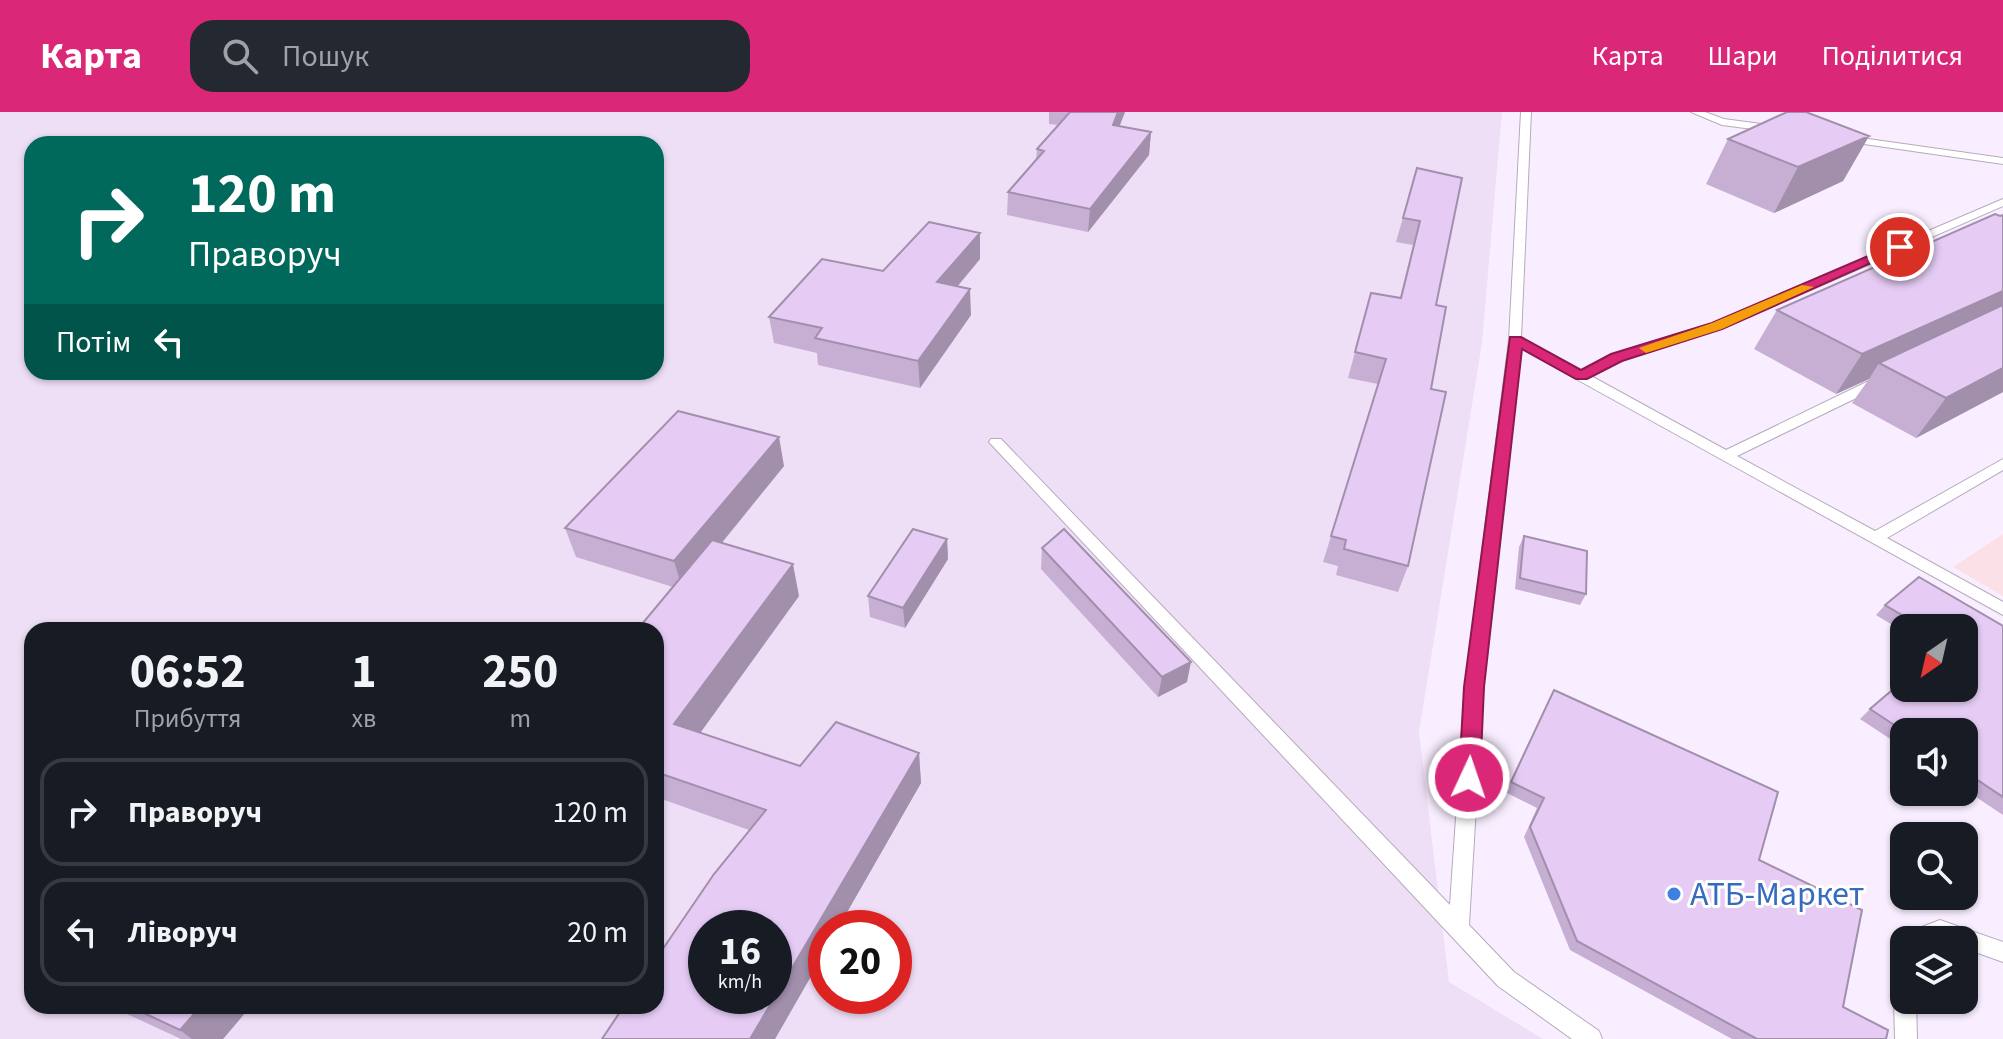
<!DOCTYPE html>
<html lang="uk">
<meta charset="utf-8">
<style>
body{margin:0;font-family:"Source Sans 3",sans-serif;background:#242831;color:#f1f3f6;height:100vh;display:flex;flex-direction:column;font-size:30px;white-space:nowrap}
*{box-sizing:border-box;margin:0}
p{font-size:26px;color:#9ea1a6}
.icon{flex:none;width:44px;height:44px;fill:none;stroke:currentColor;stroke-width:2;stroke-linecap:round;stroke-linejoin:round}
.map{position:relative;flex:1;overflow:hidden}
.side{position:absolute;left:24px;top:510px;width:640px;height:392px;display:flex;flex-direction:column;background:#171b24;border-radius:24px;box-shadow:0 2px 6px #0004}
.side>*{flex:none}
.guide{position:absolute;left:24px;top:24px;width:640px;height:244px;border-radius:24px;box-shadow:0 2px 6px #0004;background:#00695c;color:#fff;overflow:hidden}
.needle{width:52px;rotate:214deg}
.controls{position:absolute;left:1890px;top:502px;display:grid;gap:16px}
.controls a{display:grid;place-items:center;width:88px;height:88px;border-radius:16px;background:#171b24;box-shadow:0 2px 6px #0004;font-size:40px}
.speed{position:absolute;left:688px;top:798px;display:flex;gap:16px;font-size:40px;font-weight:700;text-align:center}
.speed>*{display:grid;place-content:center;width:104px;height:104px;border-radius:50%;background:#171b24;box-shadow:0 2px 6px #0004;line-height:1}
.speed small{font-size:20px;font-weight:400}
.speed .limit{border:12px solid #d22;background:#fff;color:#111}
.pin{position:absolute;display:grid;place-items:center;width:68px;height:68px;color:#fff;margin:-34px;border:4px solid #fff;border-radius:50%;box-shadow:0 2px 8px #0007}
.me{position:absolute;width:88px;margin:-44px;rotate:3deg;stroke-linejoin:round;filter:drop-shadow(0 0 6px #0008)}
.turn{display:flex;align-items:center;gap:28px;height:168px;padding:0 32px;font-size:36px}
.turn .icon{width:104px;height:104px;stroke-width:2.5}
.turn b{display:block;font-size:56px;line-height:68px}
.then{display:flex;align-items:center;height:76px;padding:0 32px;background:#0003;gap:16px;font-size:30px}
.eta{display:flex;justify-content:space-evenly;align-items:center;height:136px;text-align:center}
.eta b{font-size:48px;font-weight:700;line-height:56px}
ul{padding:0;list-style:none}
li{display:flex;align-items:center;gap:24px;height:108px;margin:0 16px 12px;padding:0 16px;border:4px solid #363941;border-radius:24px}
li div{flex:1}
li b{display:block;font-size:30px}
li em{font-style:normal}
header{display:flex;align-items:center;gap:48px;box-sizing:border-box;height:112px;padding:0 40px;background:#db2777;color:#fff}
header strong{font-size:38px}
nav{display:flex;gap:44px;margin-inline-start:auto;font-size:28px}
.search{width:560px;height:72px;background:#242831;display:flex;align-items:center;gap:20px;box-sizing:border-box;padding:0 28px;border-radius:24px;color:#9ea1a6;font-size:30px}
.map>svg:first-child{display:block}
</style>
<header>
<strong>Карта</strong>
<div class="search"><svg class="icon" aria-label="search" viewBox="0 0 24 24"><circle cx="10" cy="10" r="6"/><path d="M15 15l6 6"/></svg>Пошук</div>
<nav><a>Карта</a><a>Шари</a><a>Поділитися</a></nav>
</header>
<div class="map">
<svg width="2003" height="927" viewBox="0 0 2003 927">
<rect width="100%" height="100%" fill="#f9eeff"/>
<path fill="#fbe1e7" d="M2003 422V484L1953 455Z"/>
<path fill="#eedff6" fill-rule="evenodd" d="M0 0H1502L1482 231 1419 620 1449 870 1543 927H0ZM32 32H656V260H32ZM32 518H656V894H32ZM706 816H774V884H706ZM826 816H894V884H826Z"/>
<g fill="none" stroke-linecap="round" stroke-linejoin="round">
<defs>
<path id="lane" d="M1521 0H1531L1521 226 1581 259 1611 243 1713 211 2003 87V94L1721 217 1621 249 1591 264 1726 338 1875 266H1885V272L1737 344 1875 419 2003 347V358L1887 426 2003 490V503L1520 236 1483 575 1469 813 1514 860 1599 919 1602 927H1572L1498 874 989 330 991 327H1001L1450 793 1465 575 1509 228Z
M1691 0H1705L1724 7 1776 14 1781 17 1776 20 1722 13Z
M1847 24 2003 46V52L1843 29 1842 27Z
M1940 808 2003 830V850L1964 836V828H1904V832L1902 828 1906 821Z
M1904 842V888H1916L1917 927H1895L1893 852 1896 845Z"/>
</defs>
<use href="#lane" stroke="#b6abbb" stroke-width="2"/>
<use href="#lane" fill="#fff" fill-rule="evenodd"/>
</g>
<path fill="#c6afd3" d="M1049 0H1125L1119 15 1151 20 1149 43 1088 120 1007 103 1008 80 1036 47 1037 37 1059 13 1049 12Z
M1869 24 1843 69 1774 101 1706 72 1728 27Z
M1417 56 1436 193 1431 277 1408 454 1398 480 1336 463 1338 454 1323 450 1378 272 1348 266 1371 181 1400 186 1413 133 1396 130Z
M2003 103V280L1916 326 1852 291 1869 267 1836 282 1754 237 1777 198Z
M980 147 958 174 971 203 920 276 818 253 817 241 774 231 769 205 883 159Z
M784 354 722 431 799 484 700 621 800 654 919 641 921 671 838 816H826V838L775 927H602L749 718 656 685V518L673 475 576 445 565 416Z
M1524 424 1586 482 1580 493 1515 477 1519 435Z
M947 427 948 447 905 516 870 505 868 484Z
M1042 436 1187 570 1158 585 1041 457Z
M1885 493 2003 514V703L1964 677V620H1904V636L1860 607 1870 597 1904 576 1964 516H1904V520L1876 503Z
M1554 578 1759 748 1843 895 1886 927H1732L1570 838 1524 725 1537 696 1505 680Z
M116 894H251L223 927H181L127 902Z"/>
<path fill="#a18fac" d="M1118 0H1125L1111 36 1113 13Z
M1151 20 1149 43 1088 120 1090 97Z
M1869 24 1843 69 1774 101 1798 55Z
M980 121V147L939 196 937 170Z
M970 177 971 203 920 276 918 249Z
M2003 179V204L1879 251 1869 267 1836 282 1862 242Z
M2003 256V280L1916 326 1946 286Z
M779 325 784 354 683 478 674 449Z
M947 427 948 447 905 516 903 496Z
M793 452 799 484 685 642 674 612Z
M1191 550 1187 570 1158 585 1162 565Z
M919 641 921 671 838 816H826V838L775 927H750Z
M201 894H251L223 927H192L180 918Z"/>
<path fill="#e6ccf5" stroke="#a18fac" stroke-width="2" fill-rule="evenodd" d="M1070 0H1118L1113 13 1151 20 1090 97 1008 80 1044 39 1037 37Z
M1787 0H1806L1869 24 1798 55 1728 27Z
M1417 56 1462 66 1436 193 1446 195 1431 277 1446 280 1408 454 1344 437 1346 428 1331 424 1386 247 1355 240 1371 181 1401 186 1420 109 1403 106Z
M1995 102 2000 104 2003 103V179L1862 242 1777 198Z
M929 110 980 121 937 170 970 177 918 249 815 226 822 216 769 205 822 147 883 159Z
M2003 193V256L1946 286 1879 251Z
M678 299 779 325 674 449 565 416Z
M913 417 947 427 903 496 868 484Z
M1064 417 1191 550 1162 565 1042 436Z
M1524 424 1587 439 1586 482 1520 466Z
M712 428 793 452 674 612 800 654 836 610 919 641 750 927H602L624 894H656V847L714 762 766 698 656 660V518H637ZM706 816H774V884H706Z
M1919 465 2003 514V685L1964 659V620H1905L1870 597 1904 568V576H1964V516H1924L1885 493Z
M1554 578 1778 680 1759 748 1862 798 1843 895 1888 918 1886 927H1757L1577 829 1530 715 1544 686 1511 670Z
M129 894H201L180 918Z"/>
<path fill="#db2777" stroke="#8e194d" stroke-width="2" d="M1896 132 1907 135 1722 217 1622 249 1587 267H1576L1522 237 1484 575 1480 666 1477 672 1469 675 1462 672 1459 666 1464 575 1510 225H1521L1581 258 1611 242 1712 211Z"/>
<path fill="#f59e0b" d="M1802 173 1814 175 1722 217 1646 241 1639 236 1712 211Z"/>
<circle fill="#3f7fe0" stroke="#fff" stroke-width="3" cx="1674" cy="782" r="8"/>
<g text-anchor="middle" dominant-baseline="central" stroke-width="6" stroke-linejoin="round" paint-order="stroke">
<g font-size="34" fill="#366cbe" stroke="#fff" text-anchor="start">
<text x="1690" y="782">АТБ-Маркет</text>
</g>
</g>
</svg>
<div class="controls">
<a><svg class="needle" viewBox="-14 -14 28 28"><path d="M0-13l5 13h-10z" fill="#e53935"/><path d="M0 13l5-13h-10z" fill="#9ea1a6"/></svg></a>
<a><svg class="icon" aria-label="sound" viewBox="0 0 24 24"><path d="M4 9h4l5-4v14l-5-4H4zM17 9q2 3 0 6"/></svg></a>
<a><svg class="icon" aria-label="search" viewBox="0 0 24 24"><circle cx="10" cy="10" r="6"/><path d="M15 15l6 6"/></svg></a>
<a><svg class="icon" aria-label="layers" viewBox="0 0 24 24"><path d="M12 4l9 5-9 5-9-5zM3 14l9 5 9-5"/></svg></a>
</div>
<div class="speed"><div>16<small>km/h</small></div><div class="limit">20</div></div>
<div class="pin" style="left:1900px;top:135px;background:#d93025"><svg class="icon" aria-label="arrive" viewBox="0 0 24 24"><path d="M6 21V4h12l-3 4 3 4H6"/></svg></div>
<svg class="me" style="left:1469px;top:666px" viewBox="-20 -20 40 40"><circle r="17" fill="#db2777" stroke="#fff" stroke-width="3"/><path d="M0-11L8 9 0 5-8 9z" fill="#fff"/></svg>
<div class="guide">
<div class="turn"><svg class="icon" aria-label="right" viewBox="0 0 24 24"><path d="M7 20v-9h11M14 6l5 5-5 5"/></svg><div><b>120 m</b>Праворуч</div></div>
<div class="then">Потім<svg class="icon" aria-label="left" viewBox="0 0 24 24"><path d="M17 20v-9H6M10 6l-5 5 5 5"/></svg></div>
</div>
<section class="side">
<div class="eta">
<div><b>06:52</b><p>Прибуття</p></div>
<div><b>1</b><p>хв</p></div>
<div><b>250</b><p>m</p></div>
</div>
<ul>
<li><svg class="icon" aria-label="right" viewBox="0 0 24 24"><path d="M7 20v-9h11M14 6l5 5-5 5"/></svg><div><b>Праворуч</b></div><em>120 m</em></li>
<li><svg class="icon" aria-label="left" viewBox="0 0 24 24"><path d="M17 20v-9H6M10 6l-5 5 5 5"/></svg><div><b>Ліворуч</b></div><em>20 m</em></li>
</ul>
</section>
</div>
